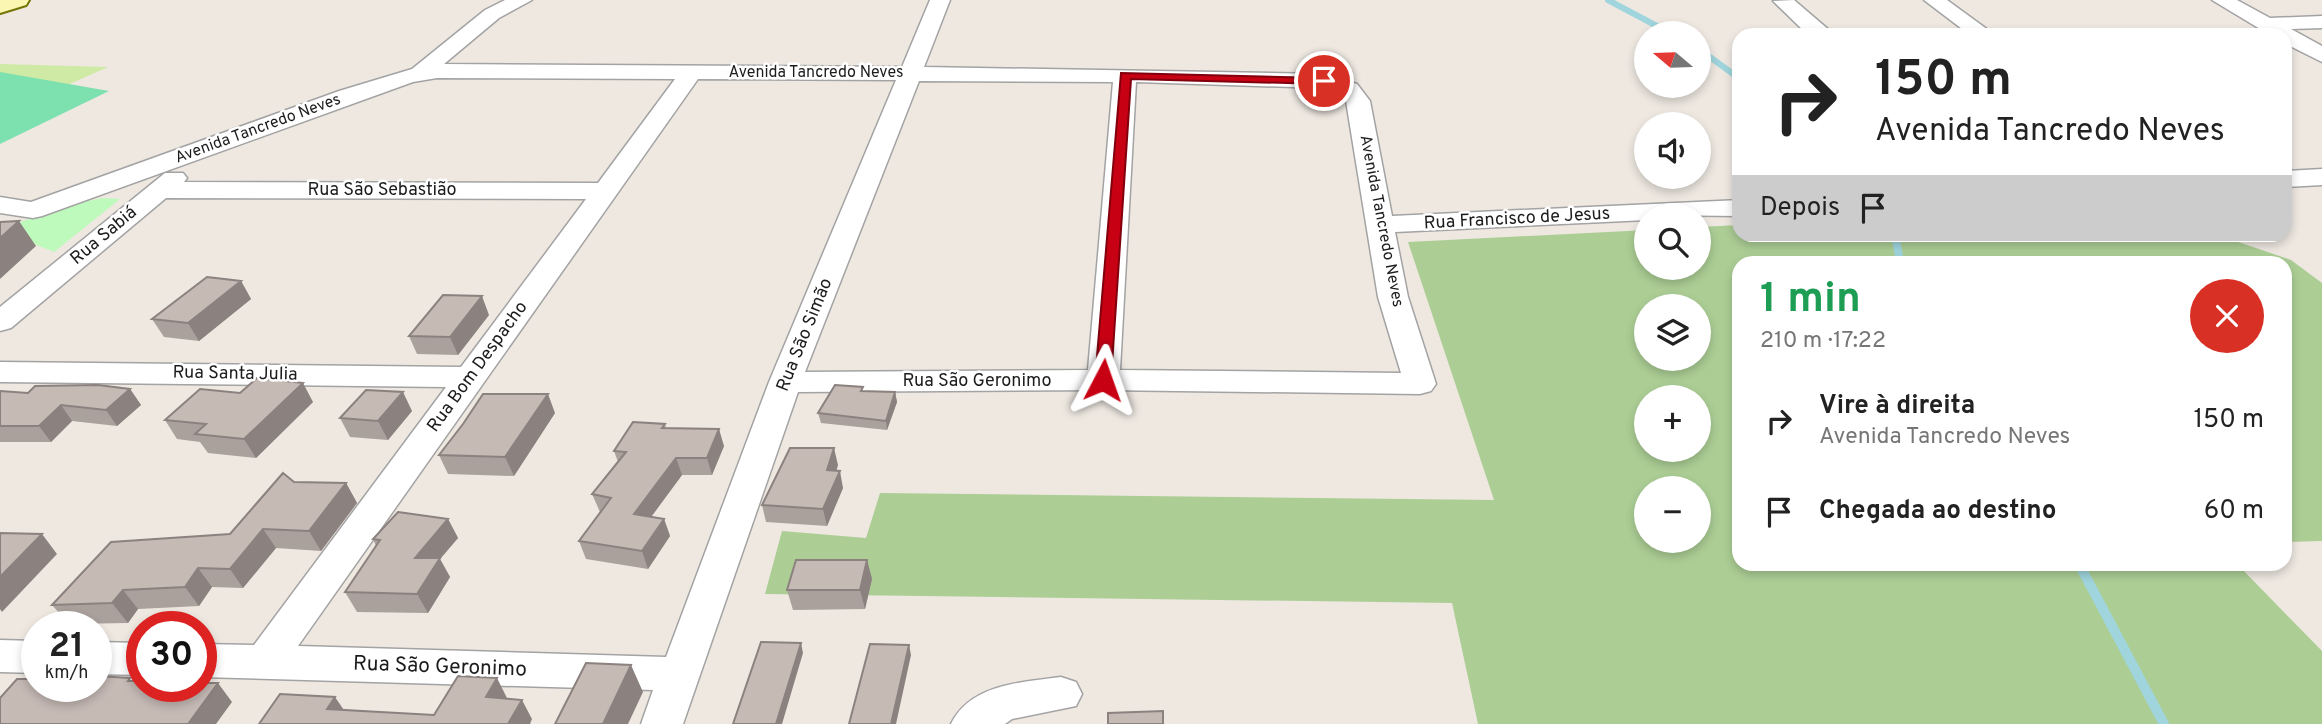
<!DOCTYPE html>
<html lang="pt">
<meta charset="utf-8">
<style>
body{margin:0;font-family:Overpass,sans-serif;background:#f6f6f6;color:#222;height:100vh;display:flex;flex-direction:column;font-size:26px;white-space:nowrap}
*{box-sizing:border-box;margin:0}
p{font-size:23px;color:#767676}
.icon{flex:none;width:38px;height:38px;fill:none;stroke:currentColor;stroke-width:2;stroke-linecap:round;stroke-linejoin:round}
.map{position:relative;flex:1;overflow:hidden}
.details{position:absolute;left:1732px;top:256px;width:560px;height:315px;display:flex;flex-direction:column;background:#fff;border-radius:21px;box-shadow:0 4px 10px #0003}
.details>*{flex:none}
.top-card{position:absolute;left:1732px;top:28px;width:560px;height:214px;border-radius:21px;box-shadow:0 4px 10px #0003;background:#fff;color:#222;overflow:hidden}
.needle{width:46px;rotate:289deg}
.fabs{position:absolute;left:1634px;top:21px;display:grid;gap:14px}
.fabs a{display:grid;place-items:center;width:77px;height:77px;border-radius:50%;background:#fff;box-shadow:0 4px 10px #0003;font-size:35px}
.speed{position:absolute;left:21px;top:611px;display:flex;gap:14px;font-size:35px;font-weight:700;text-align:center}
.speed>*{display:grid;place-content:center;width:91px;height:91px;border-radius:50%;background:#fff;box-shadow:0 4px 10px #0003;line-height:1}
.speed small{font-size:18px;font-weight:400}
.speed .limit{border:10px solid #d22;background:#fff;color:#111}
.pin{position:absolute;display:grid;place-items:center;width:60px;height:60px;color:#fff;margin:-30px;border:4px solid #fff;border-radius:50%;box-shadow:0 2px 7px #0007}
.me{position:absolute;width:77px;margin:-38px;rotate:4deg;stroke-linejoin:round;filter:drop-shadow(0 0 5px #0008)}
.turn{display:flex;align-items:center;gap:24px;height:147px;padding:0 28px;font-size:32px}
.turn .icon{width:91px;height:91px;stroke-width:2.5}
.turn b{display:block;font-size:49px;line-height:60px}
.then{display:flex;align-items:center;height:66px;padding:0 28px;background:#0003;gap:14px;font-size:26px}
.round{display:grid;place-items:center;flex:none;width:74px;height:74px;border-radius:37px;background:#f6f6f6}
.headline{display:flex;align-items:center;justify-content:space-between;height:119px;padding:0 28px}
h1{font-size:42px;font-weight:700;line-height:52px;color:#1e9e55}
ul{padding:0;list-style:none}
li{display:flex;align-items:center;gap:21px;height:91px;padding:0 28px}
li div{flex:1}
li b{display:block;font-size:26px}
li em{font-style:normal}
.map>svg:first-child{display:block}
</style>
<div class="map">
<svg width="2322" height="724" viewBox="0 0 2322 724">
<rect width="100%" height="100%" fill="#eee8e1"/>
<path fill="#ceeaa5" d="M0 64 108 67 0 115Z"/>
<path fill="#acce95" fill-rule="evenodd" d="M1739 225 1740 234H2215L2291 260 2322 283V541L2286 542V262H1740V564H2237L2322 651V724H1478L1452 603 765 594 782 531 866 538 880 493 1494 500 1408 242 1647 230V268H1699V227ZM1647 306H1699V359H1647ZM1647 397H1699V450H1647ZM1647 488H1699V541H1647Z"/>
<path fill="#bdfabc" d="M103 198 120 199 54 252 0 230 62 206Z"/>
<path fill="#7ce0af" d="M0 72 109 91 0 144Z"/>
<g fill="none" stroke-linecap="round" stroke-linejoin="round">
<path stroke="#a0d5dd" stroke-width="6" d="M1608 0 1670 33
M1699 49 1740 79"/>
<path stroke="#a0d5dd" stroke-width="8" d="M1895 234 1900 262"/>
<path stroke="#a0d5dd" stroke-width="10" d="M2079 564 2164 724"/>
<defs>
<path id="minor" d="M505 0H532L499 18 444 64 902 67 930 0H950L924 67 1324 74 1357 84 1370 101 1392 216 1740 200V216L1647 215V220L1395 232 1408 297 1436 384 1431 391 1420 394 1103 390 798 392 683 724H641L653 690 201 677V644L254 645 446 387 0 382V362L461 367 586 199 166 198 11 328 0 331V307L165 173H183L187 178 184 182 598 183 675 79 437 78 413 82 42 216 33 218 0 213V197L31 202 339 91 412 69 485 10ZM698 79 896 80 769 382 666 657 298 646ZM919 81 1113 82 1088 370 805 372ZM1136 82 1322 88 1341 94 1346 101 1378 297 1401 373 1120 370Z
M1794 0 1829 30 1832 35H1808L1773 1Z
M1924 0H1947L1995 35H1970Z
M2212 0H2237L2270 18 2322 16V28L2291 29 2322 46V62L2286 44V35H2270Z
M2322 169V185L2286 187V171Z
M0 640 37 641V673L0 672Z
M96 642 142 643V675L96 674Z
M1061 677 1076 682 1082 694 1076 706 1012 719 1005 724H951C970 684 1022 682 1061 677Z"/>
<path id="secondary" d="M0 0H29L26 5 0 13Z"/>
</defs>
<use href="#minor" stroke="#a3a3a3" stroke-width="3"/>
<use href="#secondary" stroke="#737402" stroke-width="4"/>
<use href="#minor" fill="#fff" fill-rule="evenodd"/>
<use href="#secondary" fill="#fbf7b2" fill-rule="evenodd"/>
</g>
<path fill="#aaa09c" d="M241 281 251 299 199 341 164 337 152 319Z
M489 315 458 355 417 354 409 336Z
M130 389 141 405 117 426 72 421 51 442H0V391L28 393Z
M864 391 895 392 897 402 887 430 821 423 818 413Z
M240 393 313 402 256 458 208 453 200 442 177 439 165 420Z
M412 411 388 440 350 437 340 418Z
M555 413 514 476 448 474 439 455Z
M665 424 666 428 724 446 712 475H682L651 517 664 519 670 536 648 569 586 559 579 541 600 512 592 494 618 462 614 451Z
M838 465 836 471 843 488 827 526 766 522 762 505Z
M294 482 346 483 357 503 321 551 276 548 243 588 212 587 199 606 138 609 128 623 69 624 52 605 230 534Z
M448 519 458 538 440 559 450 577 428 613 357 612 345 592 376 546 373 539Z
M867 560 872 579 865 609 793 610 787 590Z"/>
<path fill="#8b827f" d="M19 221 36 246 0 279V238Z
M241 281 251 299 199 341 188 323Z
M482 296 489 315 458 355 450 337Z
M303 383 313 402 256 458 244 439Z
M130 389 141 405 117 426 106 410Z
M403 392 412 411 388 440 378 421Z
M895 392 897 402 887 430 886 421Z
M548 394 555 413 514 476 505 457Z
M61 405 72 421 51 442 39 426Z
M719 429 724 446 712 475 707 458Z
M834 448 838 465 831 487 827 470Z
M676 458 682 475 640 532 634 514Z
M840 471 843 488 827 526 823 509Z
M346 483 357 503 321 551 309 531Z
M448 519 458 538 440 559 450 577 428 613 417 594 415 558Z
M664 519 670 536 648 569 642 551Z
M263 529 276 548 243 588 230 569Z
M42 534 57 554 2 612 0 609V577Z
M867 560 872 579 865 609 860 590Z
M198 568 212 587 199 606 185 587Z
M123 590 138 609 128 623 112 603Z
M801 643 803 653 782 724H776Z
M909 645 911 655 896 724H891Z
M631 665 643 692 628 724H603Z
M497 678 507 698 497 716 486 697Z
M218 683 232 702 216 724H188Z
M335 697 348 716 327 709Z
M522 700 532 719 530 724H508Z"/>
<path fill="#c6bab5" stroke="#8b827f" stroke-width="2" d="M19 221 0 238V222Z
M207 277 241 281 188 323 152 319Z
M443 295 482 296 450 337 409 336Z
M257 378 303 383 244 439 195 434 206 424 165 420 200 389 240 393Z
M98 385 130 389 106 410 61 405 39 426H0V391L28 393 35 386Z
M835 385 863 387 861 391 895 392 886 421 818 413Z
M366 390 403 392 378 421 340 418Z
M483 394H548L505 457 439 455 463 424Z
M633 422 665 424 662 428 719 429 707 458H676L634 514 664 519 642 551 579 541 611 498 592 494 626 452 614 451Z
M790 448H834L827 470 840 471 823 509 762 505Z
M283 473 294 482 346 483 309 531 263 529 230 569 198 568 185 587 123 590 112 603 52 605 111 542 230 534Z
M398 512 448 519 415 558H440L417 594 345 592 380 540 373 539Z
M0 533 42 534 0 577Z
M796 560H867L860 590H787Z
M761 642 801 643 776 724H733Z
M870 644 909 645 891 724H849Z
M586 663 631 665 603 724H555Z
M96 676 130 678 128 681H142V686H201V683H218L188 724H0V698L17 679H37V686H96Z
M458 676 497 678 486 697 522 700 508 724H259L280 694 335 697 327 709 434 715Z
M1163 711V724H1108V713Z"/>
<path fill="#c80014" stroke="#82000d" stroke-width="2" d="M1121 73 1324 78 1329 81 1324 84 1131 79 1111 380 1103 385 1095 380Z"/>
<g text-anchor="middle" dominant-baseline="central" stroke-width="5" stroke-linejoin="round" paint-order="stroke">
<g font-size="16" fill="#1c1c1c" stroke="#fff">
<text x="816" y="73">Avenida Tancredo Neves</text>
<text transform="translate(258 129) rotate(-20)">Avenida Tancredo Neves</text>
<text transform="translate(1381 221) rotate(79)">Avenida Tancredo Neves</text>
</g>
<g font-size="18" fill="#1c1c1c" stroke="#fff">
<text x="382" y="190">Rua São Sebastião</text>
<text transform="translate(1517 219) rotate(-3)">Rua Francisco de Jesus</text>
<text transform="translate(104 236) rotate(-40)">Rua Sabiá</text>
<text transform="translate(805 335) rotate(-68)">Rua São Simão</text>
<text transform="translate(478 367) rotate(-54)">Rua Bom Despacho</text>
<text transform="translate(235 374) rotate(1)">Rua Santa Julia</text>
<text x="977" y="381">Rua São Geronimo</text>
</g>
<g font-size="21" fill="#1c1c1c" stroke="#fff">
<text transform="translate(440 667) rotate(2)">Rua São Geronimo</text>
</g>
</g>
</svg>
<div class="fabs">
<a><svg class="needle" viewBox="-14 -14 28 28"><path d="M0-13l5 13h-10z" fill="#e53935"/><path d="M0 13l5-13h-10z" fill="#767676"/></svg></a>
<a><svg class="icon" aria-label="sound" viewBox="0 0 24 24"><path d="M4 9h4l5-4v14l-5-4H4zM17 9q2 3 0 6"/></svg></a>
<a><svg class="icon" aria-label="search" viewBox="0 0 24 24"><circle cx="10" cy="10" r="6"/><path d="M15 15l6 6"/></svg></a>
<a><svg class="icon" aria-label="layers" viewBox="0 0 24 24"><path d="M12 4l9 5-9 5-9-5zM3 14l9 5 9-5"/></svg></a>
<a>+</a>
<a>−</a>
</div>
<div class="speed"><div>21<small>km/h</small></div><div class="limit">30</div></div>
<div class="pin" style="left:1324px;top:81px;background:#d93025"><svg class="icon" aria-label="arrive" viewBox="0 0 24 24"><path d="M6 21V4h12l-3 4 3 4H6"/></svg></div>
<svg class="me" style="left:1103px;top:380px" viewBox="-20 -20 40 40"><path d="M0-17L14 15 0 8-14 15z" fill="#c80014" stroke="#fff" stroke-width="4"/></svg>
<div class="top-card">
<div class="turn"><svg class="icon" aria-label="right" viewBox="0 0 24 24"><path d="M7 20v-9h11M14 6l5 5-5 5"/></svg><div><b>150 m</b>Avenida Tancredo Neves</div></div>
<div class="then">Depois<svg class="icon" aria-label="arrive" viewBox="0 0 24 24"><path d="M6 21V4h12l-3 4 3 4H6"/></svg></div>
</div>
<section class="details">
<div class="headline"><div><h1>1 min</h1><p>210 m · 17:22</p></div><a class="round" style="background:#d93025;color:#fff"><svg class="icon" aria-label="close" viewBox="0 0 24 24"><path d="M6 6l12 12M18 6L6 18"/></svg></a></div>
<ul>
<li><svg class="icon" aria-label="right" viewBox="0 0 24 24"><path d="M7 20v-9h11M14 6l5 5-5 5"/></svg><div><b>Vire à direita</b><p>Avenida Tancredo Neves</p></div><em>150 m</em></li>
<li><svg class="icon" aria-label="arrive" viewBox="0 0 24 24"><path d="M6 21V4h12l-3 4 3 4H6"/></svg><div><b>Chegada ao destino</b></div><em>60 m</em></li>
</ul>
</section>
</div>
